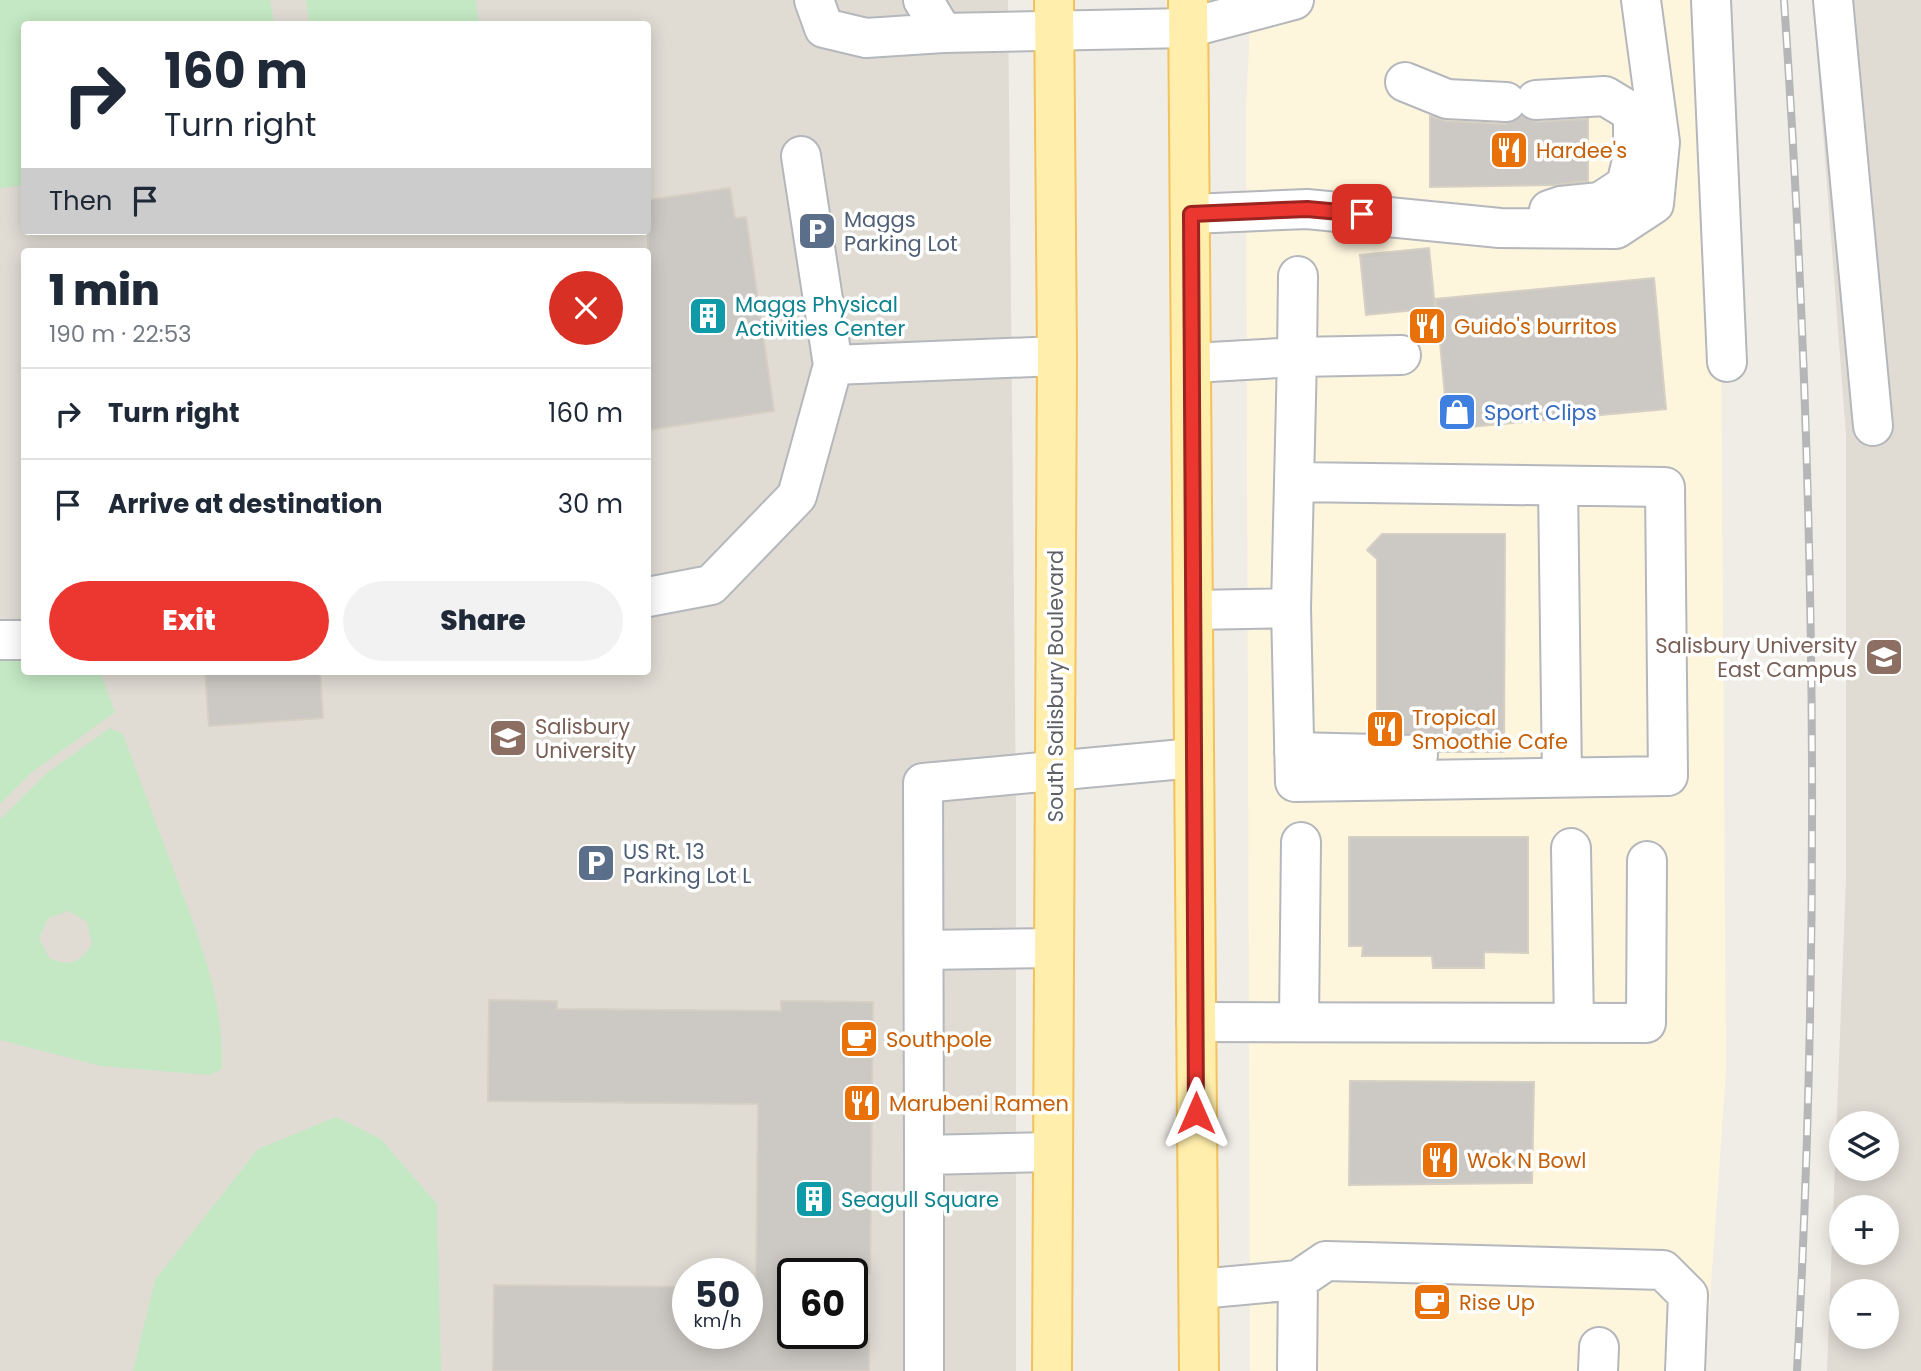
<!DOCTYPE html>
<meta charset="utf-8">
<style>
body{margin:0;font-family:Poppins,sans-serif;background:#f2f2f3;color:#1f2937;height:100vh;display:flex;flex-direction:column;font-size:26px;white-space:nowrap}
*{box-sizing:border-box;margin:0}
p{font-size:23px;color:#747a83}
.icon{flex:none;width:38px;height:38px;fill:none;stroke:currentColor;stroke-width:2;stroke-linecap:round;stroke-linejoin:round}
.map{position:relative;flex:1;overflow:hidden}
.panel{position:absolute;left:21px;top:248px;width:630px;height:427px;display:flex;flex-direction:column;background:#fff;border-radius:7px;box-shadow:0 4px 18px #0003}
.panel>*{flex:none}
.guide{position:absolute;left:21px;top:21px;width:630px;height:214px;border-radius:7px;box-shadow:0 4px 18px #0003;background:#fff;color:#1f2937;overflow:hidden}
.fabs{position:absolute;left:1829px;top:1111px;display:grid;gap:14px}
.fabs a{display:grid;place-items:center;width:70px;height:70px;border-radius:50%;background:#fff;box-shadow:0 4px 18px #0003;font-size:35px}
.speed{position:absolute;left:672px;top:1258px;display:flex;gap:14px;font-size:35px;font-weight:700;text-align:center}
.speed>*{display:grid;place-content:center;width:91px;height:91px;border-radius:50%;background:#fff;box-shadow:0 4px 18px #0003;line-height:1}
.speed small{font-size:18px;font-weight:400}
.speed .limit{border:4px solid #111;border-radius:10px;background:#fff;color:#111}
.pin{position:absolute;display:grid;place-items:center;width:60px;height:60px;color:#fff;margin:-30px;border-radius:14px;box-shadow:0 4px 10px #0006}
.me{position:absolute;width:77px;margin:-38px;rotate:0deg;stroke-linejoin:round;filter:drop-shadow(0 0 5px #0008)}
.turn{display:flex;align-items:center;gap:24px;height:147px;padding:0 28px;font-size:32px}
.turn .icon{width:91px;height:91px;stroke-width:2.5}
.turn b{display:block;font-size:49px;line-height:60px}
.then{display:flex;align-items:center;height:66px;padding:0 28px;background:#0003;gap:14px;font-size:26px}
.round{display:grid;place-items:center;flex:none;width:74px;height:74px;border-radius:37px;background:#f2f2f3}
.head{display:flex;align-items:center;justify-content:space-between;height:119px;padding:0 28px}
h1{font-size:42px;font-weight:800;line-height:52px}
.primary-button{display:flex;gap:14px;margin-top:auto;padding:14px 28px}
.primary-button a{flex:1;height:80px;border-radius:42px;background:#ec3731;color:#fff;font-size:28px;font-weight:800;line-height:80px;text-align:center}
.primary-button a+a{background:#f2f2f3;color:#1f2937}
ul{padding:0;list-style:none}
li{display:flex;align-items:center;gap:21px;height:91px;padding:0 28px;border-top:2px solid #e0e1e3}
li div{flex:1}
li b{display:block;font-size:26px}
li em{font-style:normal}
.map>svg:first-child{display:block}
</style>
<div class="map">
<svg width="1921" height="1371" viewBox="0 0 1921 1371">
<rect width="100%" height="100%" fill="#f0ede6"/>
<path fill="#fef5dd" d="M1251 0H1701L1721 336 1726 1071 1705 1371H1250L1246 111Z"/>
<path fill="#e0dcd4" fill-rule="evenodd" d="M0 0H1008L1016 805V1371H0ZM24 24H648V231H24ZM24 252H648V672H24ZM688 1274H747V1334H688ZM793 1274H852V1334H793Z
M1813 0H1921V1371H1827L1846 879V435ZM1841 1124H1886V1169H1841ZM1841 1208H1886V1253H1841ZM1841 1292H1886V1337H1841Z"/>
<path fill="#c4e8c3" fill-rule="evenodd" d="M0 0H270L274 24H24V185L0 188Z
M306 0H476L479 24H309Z
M0 642 24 644V672H100L115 712 31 773 0 804Z
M110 728 123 734C141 783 159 831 177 879 201 942 224 1001 222 1069L210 1075 101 1066 0 1040V819L47 773ZM69 911 87 922 92 943C83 962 68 968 49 958L39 938 48 918Z
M336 1117 381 1139 437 1204 441 1371H133L155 1280 258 1149Z"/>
<path fill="#ccc8c3" stroke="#d5cfc4" stroke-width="2" d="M1430 116 1446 121 1505 124 1522 116 1537 122 1588 119V181L1554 185 1430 187Z
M730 188 735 218 746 217 774 411 648 430V200Z
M1429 248 1435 308 1366 315 1360 255Z
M1654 278 1666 409 1448 429 1436 299Z
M1382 534H1505L1504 752H1439L1429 736 1377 732V559L1367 550Z
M205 672H320L323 718 209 726Z
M1349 837H1528V953L1484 952V968H1433L1432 956H1362L1363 946H1349Z
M489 1000 557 1001V1009L781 1011V1001L873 1002 870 1274H793V1334H869V1371H493L494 1285 688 1287V1334H747V1294H756L758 1104 488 1101Z
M1350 1081 1534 1082 1532 1183 1349 1185Z"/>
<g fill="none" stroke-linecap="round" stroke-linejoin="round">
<defs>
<path id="minor" d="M814 0 824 28 866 38 943 33 1188 28 1294 0
M923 0 943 33
M1711 0 1727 362
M1833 0 1873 426
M1405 82 1447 99 1506 102
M1536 100 1605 96 1633 113V156L1626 185 1600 202 1561 206 1549 210
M801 156 833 365 1057 356
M1191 214 1307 209 1500 228 1616 229 1654 204 1660 142 1641 0
M1298 276 1297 357 1401 355
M1193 363 1297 357 1291 608 1295 782 1668 776 1665 487 1294 482
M1558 486 1562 777
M648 597 711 585 797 496 833 365
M1193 610 1291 608
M0 640H24
M1294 752 1418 755
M1571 848 1574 1023
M925 950 1052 948
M1299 1020 1301 842
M1196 1022 1646 1023 1647 861
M924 1155 923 783 1194 758
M1199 1289 1298 1280 1326 1261 1663 1270 1688 1295 1685 1371
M924 1371V1155L1051 1152
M1297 1371 1298 1280
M1598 1371 1599 1347"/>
<path id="major" d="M1188 0 1199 1371
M1052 1371 1057 356 1054 0"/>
</defs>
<use href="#minor" stroke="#b4b7bb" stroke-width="42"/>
<use href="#major" stroke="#f4c25c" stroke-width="42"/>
<use href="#minor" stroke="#fff" stroke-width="38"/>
<use href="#major" stroke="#ffeeac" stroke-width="38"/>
<defs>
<path id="rail" d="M1784 0C1815 457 1822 913 1797 1371"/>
</defs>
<use href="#rail" stroke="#b5b6b7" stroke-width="8"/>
<use href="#rail" stroke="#fff" stroke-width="5" stroke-dasharray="16" stroke-linecap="butt"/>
</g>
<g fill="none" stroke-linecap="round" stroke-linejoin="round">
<defs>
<path id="route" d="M1196 1113 1191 214 1307 209 1362 214"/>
</defs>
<use href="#route" stroke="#992420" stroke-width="18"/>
<use href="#route" stroke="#ec3731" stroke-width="12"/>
</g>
<defs>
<symbol id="restaurant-square" viewBox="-11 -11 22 22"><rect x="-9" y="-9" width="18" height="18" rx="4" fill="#e8710a" stroke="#fff"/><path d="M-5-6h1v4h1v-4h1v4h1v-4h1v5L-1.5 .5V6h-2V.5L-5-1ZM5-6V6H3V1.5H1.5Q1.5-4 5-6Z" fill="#fff"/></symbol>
<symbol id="parking-square" viewBox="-11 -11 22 22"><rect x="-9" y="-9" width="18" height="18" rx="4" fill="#5c6f8a" stroke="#fff"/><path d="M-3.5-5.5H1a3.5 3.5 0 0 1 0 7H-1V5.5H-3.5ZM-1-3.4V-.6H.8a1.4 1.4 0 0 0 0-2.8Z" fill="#fff"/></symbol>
<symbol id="building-square" viewBox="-11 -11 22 22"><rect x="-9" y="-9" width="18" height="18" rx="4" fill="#0f9aa8" stroke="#fff"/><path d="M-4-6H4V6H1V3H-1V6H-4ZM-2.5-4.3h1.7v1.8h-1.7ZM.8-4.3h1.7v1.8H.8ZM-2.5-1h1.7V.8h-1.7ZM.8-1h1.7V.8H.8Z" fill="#fff"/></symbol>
<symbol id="shop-square" viewBox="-11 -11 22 22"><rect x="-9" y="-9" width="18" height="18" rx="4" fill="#3f7fe0" stroke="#fff"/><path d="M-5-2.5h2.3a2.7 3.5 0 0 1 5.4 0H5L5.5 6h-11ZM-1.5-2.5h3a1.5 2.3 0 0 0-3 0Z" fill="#fff"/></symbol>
<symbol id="university-square" viewBox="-11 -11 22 22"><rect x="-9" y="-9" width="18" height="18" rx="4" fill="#8d6e63" stroke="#fff"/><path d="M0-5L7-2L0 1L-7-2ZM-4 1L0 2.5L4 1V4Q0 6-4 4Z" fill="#fff"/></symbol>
<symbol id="cafe-square" viewBox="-11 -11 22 22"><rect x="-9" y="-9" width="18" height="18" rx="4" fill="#e8710a" stroke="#fff"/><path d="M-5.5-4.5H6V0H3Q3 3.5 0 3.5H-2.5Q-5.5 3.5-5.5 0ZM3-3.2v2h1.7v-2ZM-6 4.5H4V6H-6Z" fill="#fff"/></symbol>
</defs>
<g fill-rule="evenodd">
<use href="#restaurant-square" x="1487" y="128" width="44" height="44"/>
<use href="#parking-square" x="795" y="209" width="44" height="44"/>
<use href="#building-square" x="686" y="294" width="44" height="44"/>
<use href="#restaurant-square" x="1405" y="304" width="44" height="44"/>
<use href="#shop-square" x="1435" y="390" width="44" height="44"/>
<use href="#university-square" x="1862" y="635" width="44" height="44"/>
<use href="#restaurant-square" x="1363" y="707" width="44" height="44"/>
<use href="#university-square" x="486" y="716" width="44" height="44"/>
<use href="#parking-square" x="574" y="841" width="44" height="44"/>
<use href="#cafe-square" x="837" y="1017" width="44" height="44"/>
<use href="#restaurant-square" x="840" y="1081" width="44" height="44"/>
<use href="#restaurant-square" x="1418" y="1138" width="44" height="44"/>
<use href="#building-square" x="792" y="1177" width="44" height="44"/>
<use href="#cafe-square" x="1410" y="1280" width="44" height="44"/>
</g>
<g text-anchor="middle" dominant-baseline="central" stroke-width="7" stroke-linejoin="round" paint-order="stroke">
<g font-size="21" fill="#c56008" stroke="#fff" text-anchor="start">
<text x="1536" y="150">Hardee's</text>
<text x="1454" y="326">Guido's burritos</text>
<text x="1412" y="717">Tropical<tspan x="1412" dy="24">Smoothie Cafe</tspan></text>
<text x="886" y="1039">Southpole</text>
<text x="889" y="1103">Marubeni Ramen</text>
<text x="1467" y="1160">Wok N Bowl</text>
<text x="1459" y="1302">Rise Up</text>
</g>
<g font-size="21" fill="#4e5e75" stroke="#fff" text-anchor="start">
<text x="844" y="219">Maggs<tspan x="844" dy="24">Parking Lot</tspan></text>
<text x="623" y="851">US Rt. 13<tspan x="623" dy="24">Parking Lot L</tspan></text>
</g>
<g font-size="21" fill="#0d838f" stroke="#fff" text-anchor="start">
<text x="735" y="304">Maggs Physical<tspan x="735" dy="24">Activities Center</tspan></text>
<text x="841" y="1199">Seagull Square</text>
</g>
<g font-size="21" fill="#366cbe" stroke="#fff" text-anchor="start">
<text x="1484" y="412">Sport Clips</text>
</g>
<g font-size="21" fill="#785e54" stroke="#fff" text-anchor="end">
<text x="1857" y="645">Salisbury University<tspan x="1857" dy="24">East Campus</tspan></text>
<text x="535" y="726" text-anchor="start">Salisbury<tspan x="535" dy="24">University</tspan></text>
</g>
<g font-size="21" fill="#5e6267" stroke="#fff">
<text transform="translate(1055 686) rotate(-90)">South Salisbury Boulevard</text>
</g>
</g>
</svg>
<div class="fabs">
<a><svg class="icon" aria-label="layers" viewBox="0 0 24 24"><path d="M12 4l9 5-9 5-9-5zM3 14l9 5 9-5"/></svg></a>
<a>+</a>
<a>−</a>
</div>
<div class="speed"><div>50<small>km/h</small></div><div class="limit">60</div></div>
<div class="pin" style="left:1362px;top:214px;background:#d93025"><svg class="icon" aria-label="arrive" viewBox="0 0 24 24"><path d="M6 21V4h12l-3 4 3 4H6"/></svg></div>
<svg class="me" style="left:1196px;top:1113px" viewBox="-20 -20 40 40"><path d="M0-17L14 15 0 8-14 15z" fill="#ec3731" stroke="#fff" stroke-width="4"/></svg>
<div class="guide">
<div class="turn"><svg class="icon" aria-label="right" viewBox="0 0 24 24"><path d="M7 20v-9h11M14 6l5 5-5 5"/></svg><div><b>160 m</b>Turn right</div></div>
<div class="then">Then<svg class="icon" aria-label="arrive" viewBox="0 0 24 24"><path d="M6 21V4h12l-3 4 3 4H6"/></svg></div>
</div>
<section class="panel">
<div class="head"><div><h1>1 min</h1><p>190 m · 22:53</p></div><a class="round" style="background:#d93025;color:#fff"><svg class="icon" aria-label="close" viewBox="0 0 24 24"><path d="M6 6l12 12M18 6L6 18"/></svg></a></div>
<ul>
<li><svg class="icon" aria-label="right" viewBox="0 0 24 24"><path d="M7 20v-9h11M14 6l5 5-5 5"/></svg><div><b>Turn right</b></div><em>160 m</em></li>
<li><svg class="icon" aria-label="arrive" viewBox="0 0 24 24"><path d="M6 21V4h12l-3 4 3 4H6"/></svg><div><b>Arrive at destination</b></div><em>30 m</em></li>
</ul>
<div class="primary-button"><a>Exit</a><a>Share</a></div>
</section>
</div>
